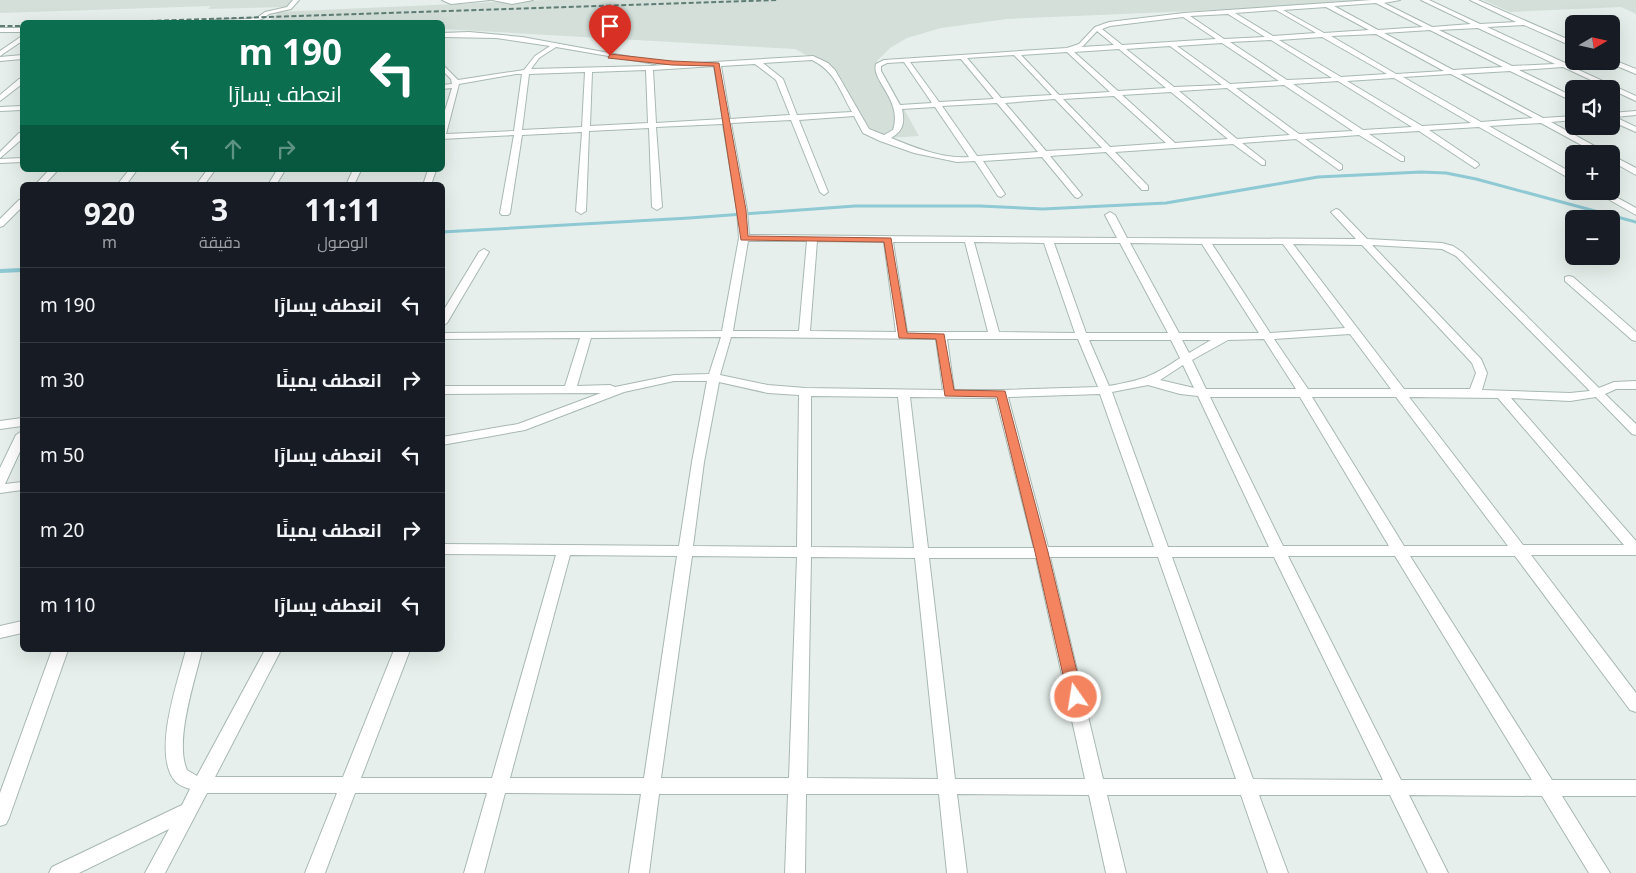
<!DOCTYPE html>
<html lang="ar">
<meta charset="utf-8">
<style>
body{margin:0;font-family:"Noto Sans",Cairo,sans-serif;background:#20242c;color:#f1f3f6;direction:rtl;height:100vh;display:flex;flex-direction:column;font-size:19px;white-space:nowrap}
*{box-sizing:border-box;margin:0}
p{font-size:16px;color:#9ea1a6}
.icon{flex:none;width:28px;height:28px;fill:none;stroke:currentColor;stroke-width:2;stroke-linecap:round;stroke-linejoin:round}
.map{position:relative;flex:1;overflow:hidden;direction:ltr}
.drawer{position:absolute;left:20px;top:182px;width:425px;height:470px;display:flex;flex-direction:column;background:#171b24;border-radius:8px;box-shadow:0 5px 20px #0002;direction:rtl}
.drawer>*{flex:none}
.hud{position:absolute;left:20px;top:20px;width:425px;height:152px;border-radius:8px;box-shadow:0 5px 20px #0002;direction:rtl;background:#0b6e4f;color:#fff;overflow:hidden}
.needle{width:32px;rotate:81deg}
.buttons{position:absolute;left:1565px;top:15px;display:grid;gap:10px}
.buttons a{display:grid;place-items:center;width:55px;height:55px;border-radius:8px;background:#171b24;box-shadow:0 5px 20px #0002;font-size:25px}
.pin{position:absolute;display:grid;place-items:center;width:42px;height:42px;color:#fff;margin:-51px -21px;border-radius:50% 50% 50% 0;rotate:-45deg;box-shadow:0 0 5px #0007}
.pin .icon{rotate:45deg}
.me{position:absolute;width:55px;margin:-28px;rotate:347deg;stroke-linejoin:round;filter:drop-shadow(0 0 4px #0008)}
.turn{display:flex;align-items:center;gap:18px;height:105px;padding:0 20px;font-size:22px}
.turn .icon{width:65px;height:65px;stroke-width:2.5}
.turn b{display:block;font-size:35px;line-height:42px}
.lanes{display:flex;align-items:center;height:48px;padding:0 20px;background:#0003;justify-content:center;gap:25px;direction:ltr}
.lanes .off{opacity:.35}
.eta{display:flex;justify-content:space-evenly;align-items:center;height:85px;text-align:center}
.eta b{font-size:30px;font-weight:700;line-height:35px}
ul{padding:0;list-style:none}
li{display:flex;align-items:center;gap:15px;height:75px;padding:0 20px;border-top:1px solid #363941}
li div{flex:1}
li b{display:block;font-size:19px}
li em{font-style:normal}
.map>svg:first-child{display:block}
</style>
<div class="map">
<svg width="1636" height="873" viewBox="0 0 1636 873">
<rect width="100%" height="100%" fill="#e6efeb"/>
<path fill="#d4dfda" d="M0 0H293L286 7 208 9 211 6 0 13Z
M546 0H1378L1240 9 1007 19 941 28 907 38 890 48 877 61 919 136 874 139 837 71 795 49 443 29 442 22H269L278 12Z
M1483 0H1636V14L1621 7 1510 12Z"/>
<g fill="none" stroke-linecap="round" stroke-linejoin="round">
<path stroke="#8ec9d4" stroke-width="3" d="M442 232 689 218 855 206H980L1043 209 1166 203 1318 177 1421 172 1446 173 1476 179 1636 222"/>
<path stroke="#8ec9d4" stroke-width="4" d="M0 271 22 270"/>
<defs>
<path id="street" d="M293 0H299L291 9 269 14 262 19 250 22H209L212 20 249 19 258 17 265 12 287 7Z
M442 0H490L451 4Z
M492 0H533L512 4Z
M1372 0H1400L1384 3 1432 27 1471 24 1421 0H1429L1480 24 1516 22 1470 0H1478L1574 42V47L1524 25 1487 27 1565 63 1611 61V59L1636 69V74L1612 64 1572 67 1636 96V101L1563 67 1519 70 1574 97V102L1510 71 1460 74 1543 118 1574 116V120L1551 122 1609 154H1598L1541 123 1489 126 1574 174V181L1479 127 1429 130 1478 163 1479 165 1475 168 1419 131 1369 134 1404 157V161H1401L1359 135 1305 139 1342 165V169L1339 170 1296 139 1242 143 1265 161V165H1262L1233 144 1115 152 1148 186V190H1142L1106 152 1050 156 1082 195 1078 198 1075 197 1042 157 983 161 1005 194 1001 197 998 196 975 161 957 162 914 153 880 141 863 133 854 116 799 120 828 192 824 195 820 192 791 120 731 123 747 210 749 235 1117 238 1105 215 1110 212 1115 215 1127 238 1356 239 1331 212 1336 209 1339 210 1367 239 1442 243 1453 246 1462 252 1599 388 1614 382 1636 381V389H1616L1605 394 1636 424V435L1632 434 1596 397 1570 401 1511 398 1636 541V555H1531L1636 693V712L1630 710 1515 556H1410L1552 780H1636V796H1562L1610 873H1589L1542 796 1409 795 1448 873H1428L1390 795H1259L1288 873H1268L1241 795H1107L1126 873H1106L1089 795 957 794 967 873H947L939 794H806L805 873H785L788 794H659L649 873H629L641 794 505 793 484 873H464L487 793H355L325 873H305L337 793H207L165 873H145L169 829 79 873H49L52 867 182 805 190 789C185 787 180 786 176 782 151 756 178 681 186 650H202C195 680 174 742 187 770L197 776 265 650H281L215 777H343L394 650H410L361 778H492L556 555 442 554V544L679 546 692 462 707 381H674L624 392 525 430 442 445V437L518 424 601 393 442 394V386H565L580 338 442 339V333L722 331 739 238 737 210 723 124 656 127 662 207 657 210 652 207 649 128 589 131 586 211 581 214 576 211 582 132 522 135 510 213 508 215H502L500 213 514 135 442 139V120L452 88 442 89V85L452 84 451 79 442 70V64L458 80 524 70 535 56 550 46 496 38 442 37V33L469 32 522 37 658 62 655 64 556 47 539 58 531 69 649 66 813 56 828 63 835 70 869 129 884 135 893 130C903 100 871 81 876 64L884 60 1067 48 1079 44 1095 27 1109 22 1184 13ZM1376 3 1423 27 1378 30 1334 6ZM1326 7 1369 30 1324 33 1283 10ZM1276 10 1316 33 1273 36 1235 13ZM1228 14 1265 37 1224 39 1190 16ZM1183 17 1216 39 1122 45 1102 29 1110 26ZM1478 28 1555 64 1512 66 1439 30ZM1430 30 1503 67 1453 70 1384 33ZM1097 31 1114 45 1081 47 1083 46ZM1376 34 1444 71 1396 74 1331 36ZM1322 37 1387 74 1341 77 1279 40ZM1271 40 1332 78 1287 80 1230 42ZM1222 43 1279 81 1230 84 1177 46ZM1170 46 1222 85 1174 87 1126 49ZM1119 49 1166 88 1118 91 1074 52ZM1067 52 1110 92 1059 95 1021 55ZM1014 55 1052 95 1001 98 967 58ZM961 59 994 99 939 102 910 62ZM812 60C835 71 840 91 852 112L797 115 783 79 763 63ZM904 62 932 103 900 105 881 71V66L887 63ZM755 64 776 80 790 115 730 119 721 66ZM714 66 723 119 656 123 653 70ZM646 70 648 123 590 126 592 72ZM585 72 582 127 522 130 529 74ZM516 74H522L514 131 446 134 459 84ZM1451 74 1533 118 1481 122 1403 77ZM1394 78 1471 123 1422 126 1347 81ZM1338 81 1412 127 1363 130 1293 84ZM1284 85 1353 131 1299 134 1236 88ZM1227 88 1290 135 1237 139 1179 91ZM1171 92 1228 139 1175 143 1122 95ZM1114 96 1166 143 1110 147 1063 99ZM1055 99 1102 148 1046 151 1005 103ZM997 103 1038 152 977 156 942 106ZM935 107 969 157C942 159 916 148 891 138 903 131 905 123 902 109ZM748 241H807L799 331H733ZM817 241 884 242 896 332 810 331ZM893 242H965L988 332H907ZM974 242 1044 243 1075 333 999 332ZM1054 243H1120L1168 333H1086ZM1130 243 1202 244 1259 333H1179ZM1212 244H1283L1345 328 1270 333ZM1293 244 1362 245 1472 363 1476 373 1470 389H1404ZM1372 245 1442 249 1456 256 1590 391 1570 393 1482 390 1487 373 1481 359ZM1350 334 1391 389H1308L1274 339ZM721 337 709 374 674 375 615 387 610 385 577 386 591 338ZM731 337 936 339 943 390 805 388 768 385 720 375ZM947 339H1078L1098 387 1001 390H954ZM1264 339 1296 389H1206L1192 360 1228 340ZM1089 340H1171L1180 358C1152 377 1142 380 1109 386ZM1182 340H1211L1189 353ZM1183 365 1194 388 1160 380ZM719 382 768 393 799 395 797 547 693 546 704 462ZM1148 385 1180 394 1198 396 1269 547H1168L1112 392ZM1100 394 1154 547H1048L1008 397ZM811 396 898 397 914 548 811 547ZM910 397 996 398 1034 548H928ZM1210 397H1300L1389 546H1283ZM1312 397H1396L1508 546H1404ZM1409 397 1498 398 1624 545H1523ZM570 555 677 556 644 778H510ZM692 556 797 557 789 778H661ZM1288 556H1395L1532 780H1401ZM811 557 915 558 938 779 807 778ZM1050 557H1158L1236 779H1103ZM1172 557H1274L1383 780 1253 779ZM929 558H1036L1085 779H955Z
M0 28H22V32H0Z
M22 36V41L0 56V51Z
M22 55V59L0 61V57Z
M19 79H22V84L0 101V95Z
M22 106V110L0 111V107Z
M1636 111V115L1615 117 1636 127V132L1611 121V113Z
M19 133H22V139L0 158V152Z
M1611 155 1636 168V175L1611 161Z
M22 158V162L0 163V159Z
M49 170H58L44 185H35Z
M129 170H137L126 185H117Z
M207 170H215L204 185H196Z
M277 170H285L276 185H268Z
M353 170H361L354 185H346Z
M428 170H436L431 185H423Z
M1594 191H1605L1636 208V215Z
M22 199V207L3 226 0 227V219L19 200Z
M484 249 489 252 447 323 442 326V313L479 252Z
M1569 276 1573 277 1636 332V341L1632 340 1565 281V277Z
M22 418V426L0 429V421Z
M22 431V447L5 484 22 482V490L0 493V468L16 435Z
M22 621V633L0 638V626Z
M52 650H68L9 818 6 824 0 826V793Z"/>
</defs>
<use href="#street" stroke="#a8b8b2" stroke-width="2"/>
<use href="#street" fill="#fff" fill-rule="evenodd"/>
<path stroke="#5f7d75" stroke-width="2" stroke-dasharray="5 2.5" stroke-linecap="butt" d="M119 22 777 0
M0 26H22"/>
</g>
<path fill="#f4845f" stroke="#9f563e" d="M610 54 672 61 719 63 746 210 748 236 891 238 907 333 944 334 954 390 1005 391 1048 552 1083 697 1081 701 1076 703 1070 701 1068 697 1035 552 997 397 945 396 936 339 899 338 884 242 741 240 714 66 672 65 608 58Z"/>
</svg>
<div class="buttons">
<a><svg class="needle" viewBox="-14 -14 28 28"><path d="M0-13l5 13h-10z" fill="#e53935"/><path d="M0 13l5-13h-10z" fill="#9ea1a6"/></svg></a>
<a><svg class="icon" aria-label="sound" viewBox="0 0 24 24"><path d="M4 9h4l5-4v14l-5-4H4zM17 9q2 3 0 6"/></svg></a>
<a>+</a>
<a>−</a>
</div>
<div class="pin" style="left:610px;top:56px;background:#d93025"><svg class="icon" aria-label="arrive" viewBox="0 0 24 24"><path d="M6 21V4h12l-3 4 3 4H6"/></svg></div>
<svg class="me" style="left:1076px;top:697px" viewBox="-20 -20 40 40"><circle r="17" fill="#f4845f" stroke="#fff" stroke-width="3"/><path d="M0-11L8 9 0 5-8 9z" fill="#fff"/></svg>
<div class="hud">
<div class="turn"><svg class="icon" aria-label="left" viewBox="0 0 24 24"><path d="M17 20v-9H6M10 6l-5 5 5 5"/></svg><div><b>190 m</b>انعطف يسارًا</div></div>
<div class="lanes"><svg class="icon" aria-label="left" viewBox="0 0 24 24"><path d="M17 20v-9H6M10 6l-5 5 5 5"/></svg><svg class="icon off" aria-label="ahead" viewBox="0 0 24 24"><path d="M12 20V5M6 11l6-6 6 6"/></svg><svg class="icon off" aria-label="right" viewBox="0 0 24 24"><path d="M7 20v-9h11M14 6l5 5-5 5"/></svg></div>
</div>
<section class="drawer">
<div class="eta">
<div><b>11:11</b><p>الوصول</p></div>
<div><b>3</b><p>دقيقة</p></div>
<div><b>920</b><p>m</p></div>
</div>
<ul>
<li><svg class="icon" aria-label="left" viewBox="0 0 24 24"><path d="M17 20v-9H6M10 6l-5 5 5 5"/></svg><div><b>انعطف يسارًا</b></div><em>190 m</em></li>
<li><svg class="icon" aria-label="right" viewBox="0 0 24 24"><path d="M7 20v-9h11M14 6l5 5-5 5"/></svg><div><b>انعطف يمينًا</b></div><em>30 m</em></li>
<li><svg class="icon" aria-label="left" viewBox="0 0 24 24"><path d="M17 20v-9H6M10 6l-5 5 5 5"/></svg><div><b>انعطف يسارًا</b></div><em>50 m</em></li>
<li><svg class="icon" aria-label="right" viewBox="0 0 24 24"><path d="M7 20v-9h11M14 6l5 5-5 5"/></svg><div><b>انعطف يمينًا</b></div><em>20 m</em></li>
<li><svg class="icon" aria-label="left" viewBox="0 0 24 24"><path d="M17 20v-9H6M10 6l-5 5 5 5"/></svg><div><b>انعطف يسارًا</b></div><em>110 m</em></li>
</ul>
</section>
</div>
